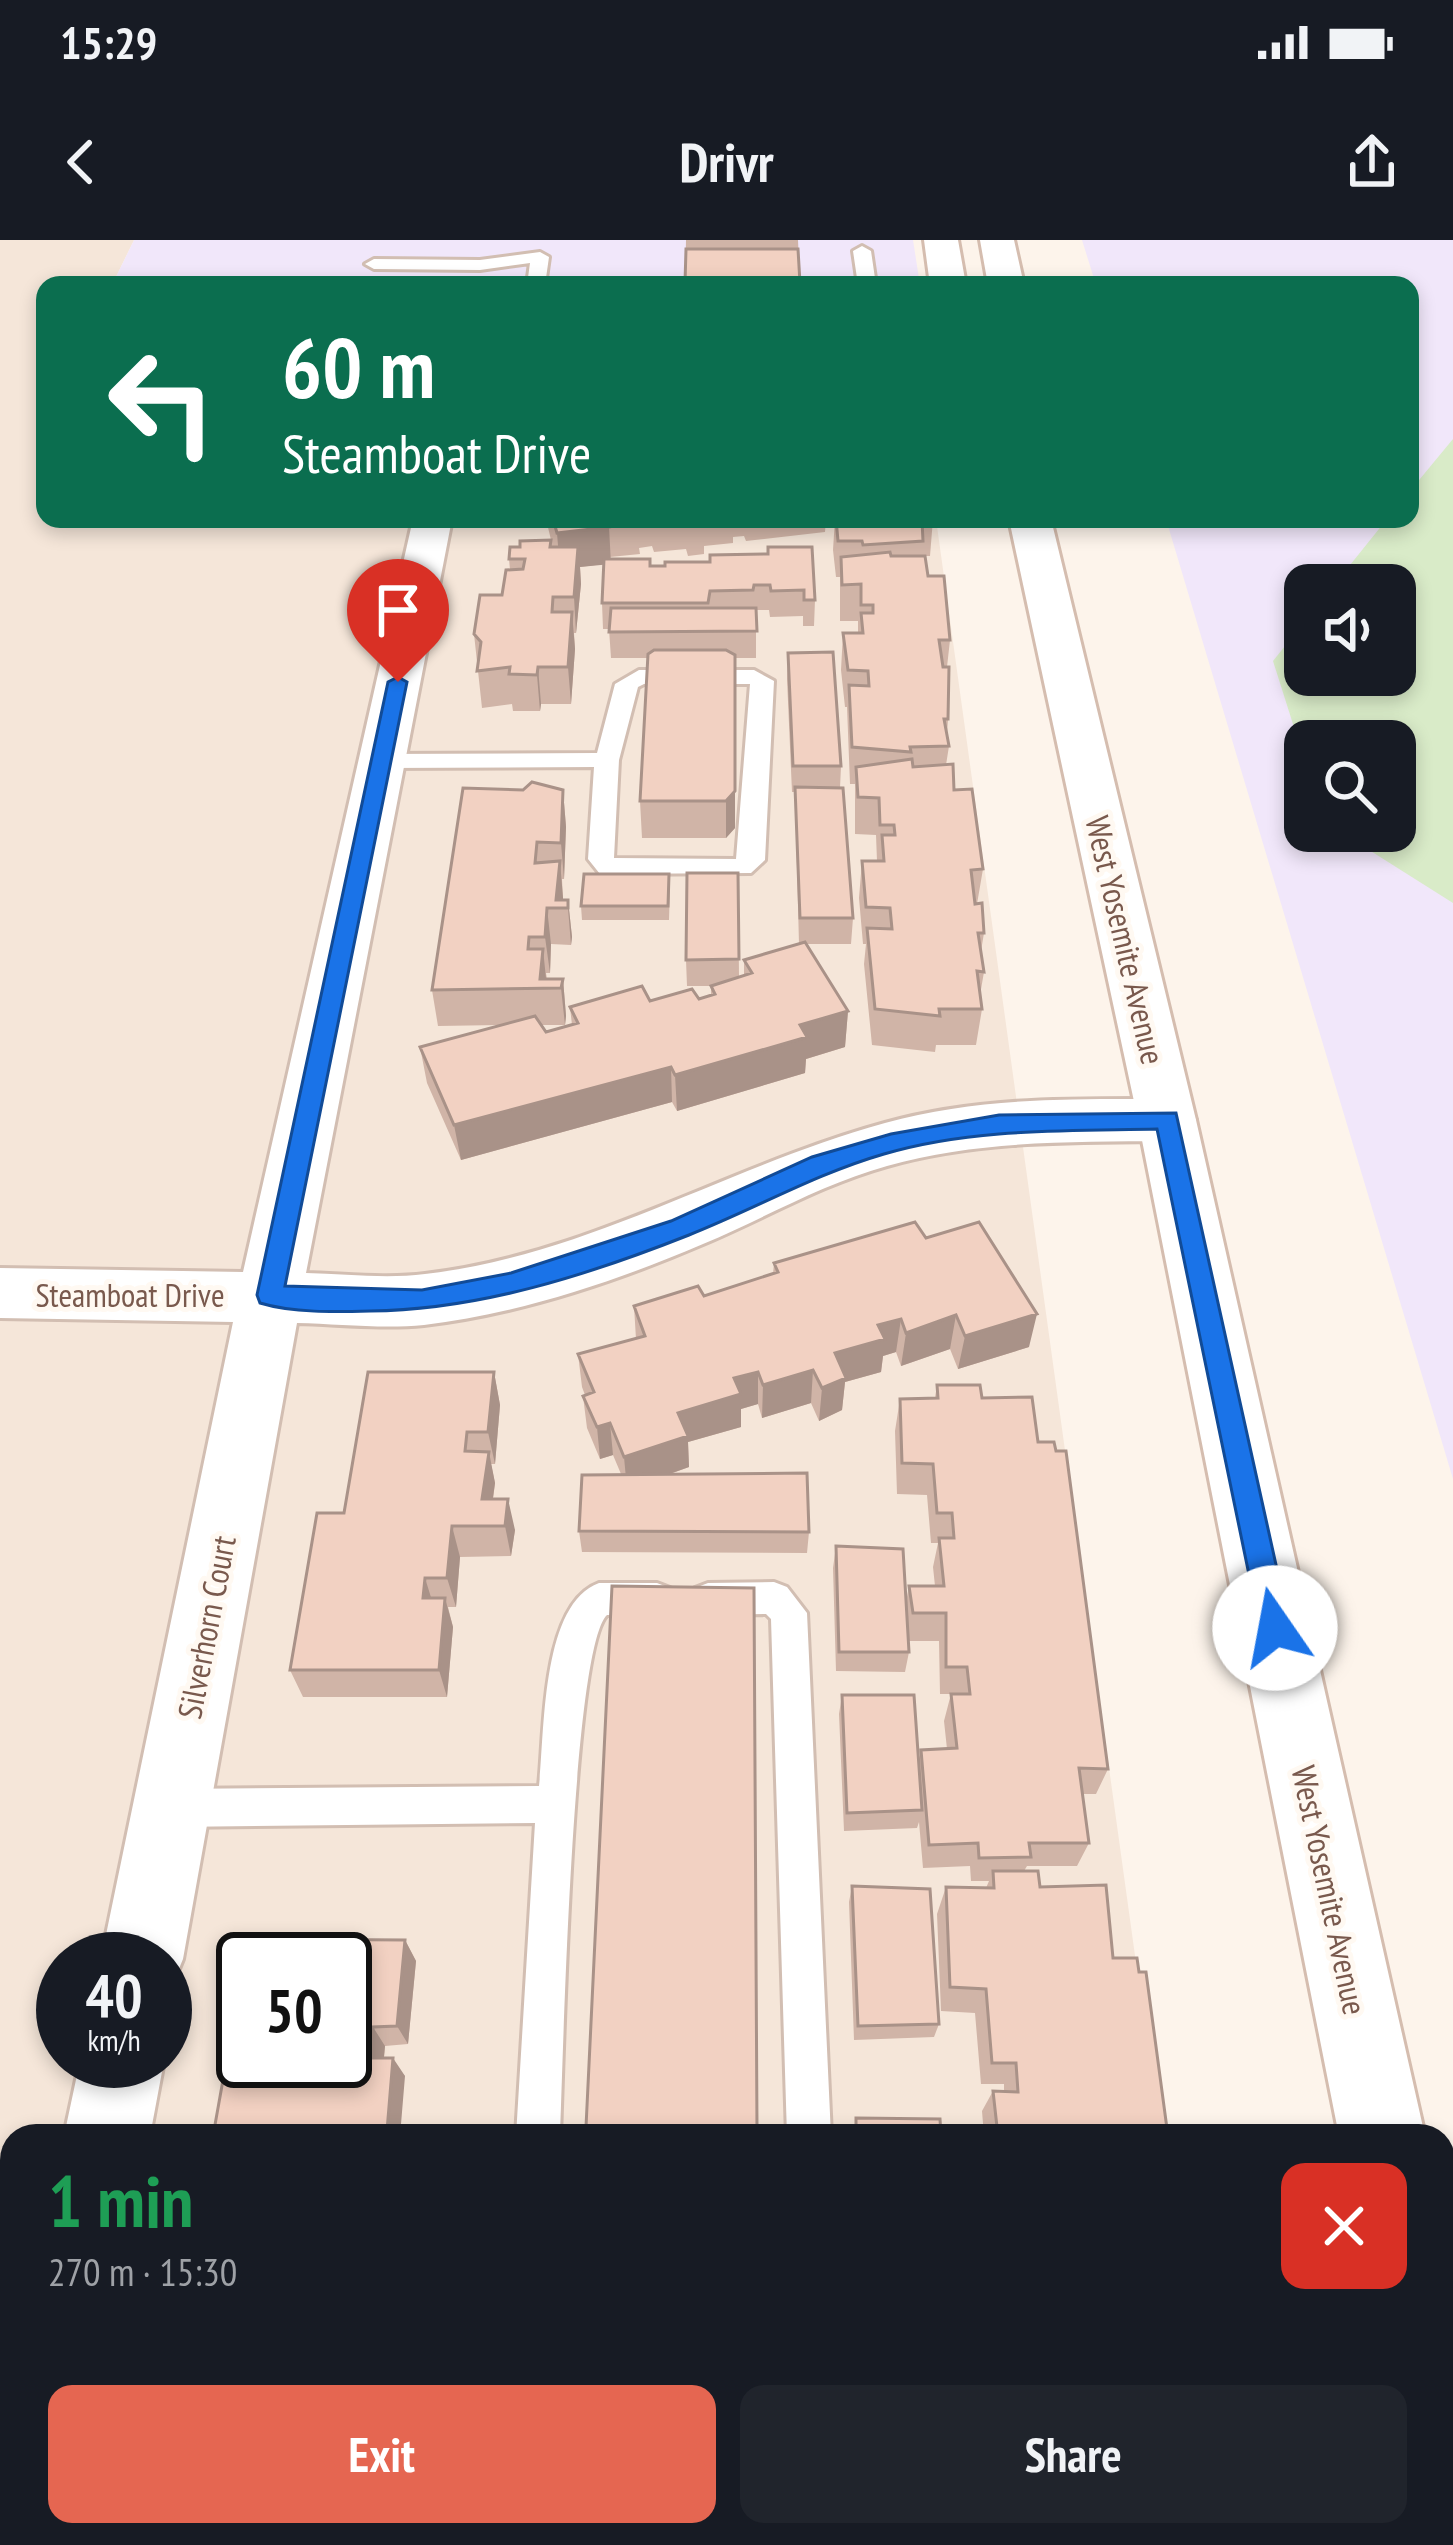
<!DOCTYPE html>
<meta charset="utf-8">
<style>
body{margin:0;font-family:"PT Sans Narrow",sans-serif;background:#20242c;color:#f1f3f6;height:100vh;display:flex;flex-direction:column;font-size:45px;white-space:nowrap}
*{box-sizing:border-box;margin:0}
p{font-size:39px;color:#9ea1a6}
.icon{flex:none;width:66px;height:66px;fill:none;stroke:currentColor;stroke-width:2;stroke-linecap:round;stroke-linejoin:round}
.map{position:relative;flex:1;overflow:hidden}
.panel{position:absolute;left:0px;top:1884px;width:1455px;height:423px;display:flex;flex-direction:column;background:#171b24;border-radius:36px 36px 0 0;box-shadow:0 6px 18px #0003}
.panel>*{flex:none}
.hud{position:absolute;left:36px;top:36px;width:1383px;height:252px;border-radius:24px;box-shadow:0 6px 18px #0003;background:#0b6e4f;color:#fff;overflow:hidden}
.controls{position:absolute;left:1284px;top:324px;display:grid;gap:24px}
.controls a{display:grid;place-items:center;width:132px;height:132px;border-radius:24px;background:#171b24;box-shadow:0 6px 18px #0003;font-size:60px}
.speed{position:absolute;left:36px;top:1692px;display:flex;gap:24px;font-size:60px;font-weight:700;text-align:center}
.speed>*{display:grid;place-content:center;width:156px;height:156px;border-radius:50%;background:#171b24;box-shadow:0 6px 18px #0003;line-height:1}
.speed small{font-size:30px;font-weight:400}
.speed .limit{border:6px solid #111;border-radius:18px;background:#fff;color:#111}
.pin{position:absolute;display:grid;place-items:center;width:102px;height:102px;color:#fff;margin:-123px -51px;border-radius:50% 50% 50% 0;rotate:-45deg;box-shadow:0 0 12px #0007}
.pin .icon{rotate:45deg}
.me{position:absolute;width:132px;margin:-66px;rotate:348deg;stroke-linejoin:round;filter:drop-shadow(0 0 9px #0008)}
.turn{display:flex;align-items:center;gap:42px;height:252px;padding:0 48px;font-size:54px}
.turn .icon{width:156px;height:156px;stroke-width:2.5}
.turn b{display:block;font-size:84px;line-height:102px}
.round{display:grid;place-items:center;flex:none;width:126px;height:126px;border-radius:24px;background:#20242c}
.overview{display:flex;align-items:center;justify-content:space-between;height:204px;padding:0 48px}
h1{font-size:72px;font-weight:800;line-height:90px;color:#1e9e55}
.button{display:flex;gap:24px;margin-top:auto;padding:24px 48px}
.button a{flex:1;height:138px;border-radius:24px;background:#e56651;color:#fff;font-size:48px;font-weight:800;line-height:138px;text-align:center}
.button a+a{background:#20242c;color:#f1f3f6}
.status{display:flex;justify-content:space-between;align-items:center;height:84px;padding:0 60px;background:#171b24;direction:ltr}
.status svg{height:33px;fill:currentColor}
header{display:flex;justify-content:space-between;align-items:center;height:156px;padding:0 48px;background:#171b24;font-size:54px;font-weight:800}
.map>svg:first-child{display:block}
</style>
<div class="status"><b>15:29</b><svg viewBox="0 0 49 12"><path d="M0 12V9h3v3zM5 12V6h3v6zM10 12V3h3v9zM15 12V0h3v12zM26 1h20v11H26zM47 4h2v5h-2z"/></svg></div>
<header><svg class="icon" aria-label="back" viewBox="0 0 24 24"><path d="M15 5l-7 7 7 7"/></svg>Drivr<svg class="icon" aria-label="share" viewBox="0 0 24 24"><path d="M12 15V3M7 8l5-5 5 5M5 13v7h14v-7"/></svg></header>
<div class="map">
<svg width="1453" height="2305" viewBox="0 0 1453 2305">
<rect width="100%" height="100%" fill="#fdf4eb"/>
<path fill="#f5e6d9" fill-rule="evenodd" d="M0 0H134L112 45H45V279H936L1160 1896H12V2295H1216L1217 2305H0ZM63 1719H165V1821H63ZM243 1719H345V1821H243Z"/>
<path fill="#f1e7fa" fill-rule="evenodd" d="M134 0H913L920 45H112Z
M1082 0H1453V1239L1166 279H1410V45H1096ZM1305 345H1395V435H1305ZM1305 501H1395V591H1305Z"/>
<path fill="#d9ebc8" d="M1453 199V663L1339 591H1395V501H1305V522L1273 421 1305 381V435H1395V345H1334L1387 279H1410V251Z"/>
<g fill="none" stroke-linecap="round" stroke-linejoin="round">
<defs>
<path id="service" d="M862 6 871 11 876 45H858L853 11Z
M540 12 549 17 545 45H527L530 23 480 30 374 29 365 24 374 19 480 20Z
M639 430H754L774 441 765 620 751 633 600 634 588 619 594 527 381 528 369 521 381 514 597 513 615 444ZM644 444H750L736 619 614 618 619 520 638 447Z
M774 1342 787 1347 807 1373 831 1896H787L771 1379 766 1374 708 1375 695 1370 690 1359 695 1348 708 1343Z
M599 1343H657L670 1348 675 1359 670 1370 657 1375H607C572 1408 563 1822 560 1896H516L535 1583 171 1587 157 1581 152 1568 157 1555 171 1549 539 1546C545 1492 541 1364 599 1343Z"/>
<path id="minor" d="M413 279H447L451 284 306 1033C345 1034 387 1039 425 1034 589 1015 728 926 885 883 978 857 1072 859 1167 859L1188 865 1196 880 1188 895 1167 901C1072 902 979 900 887 926 822 944 765 978 703 1004 617 1041 518 1074 424 1085 383 1089 338 1084 297 1083L183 1719 171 1748 165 1750V1719H101L233 1082 0 1078V1028L243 1032Z
M80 1821H164L150 1896H64Z"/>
<path id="secondary" d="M924 0H958L966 45H930Z
M980 0H1014L1024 45H988Z
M1009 279H1051L1196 880 1425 1896H1339L1138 880Z
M1443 2137 1453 2141V2279L1443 2275Z"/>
</defs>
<use href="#service" stroke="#d2beb2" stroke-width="6"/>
<use href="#minor" stroke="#d2beb2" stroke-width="6"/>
<use href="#secondary" stroke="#d5bdaf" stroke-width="6"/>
<use href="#service" fill="#fff" fill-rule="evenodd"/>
<use href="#minor" fill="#fff" fill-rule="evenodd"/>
<use href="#secondary" fill="#fff" fill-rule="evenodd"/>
</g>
<path fill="#d0b4a7" d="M686 0H798L800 45H685Z
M546 279H826L825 292 746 301 744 296 733 297V303L704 306V314L688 316 686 309 654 312 652 306 639 308 640 314 610 317V319L650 326H665L768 314 815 360 814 386H803V376L770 377 769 370H756V418H735V588L726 598H642L640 561 648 418H611L609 389H603L602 363 604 324 580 327 581 344 576 393H574L575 409 571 464H541L540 471H513L512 464 482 468 474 394 502 355 510 330 509 319 520 307 551 300Z
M835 279H933L930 316H922L950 400 947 427 948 479 947 494 949 506 946 525 983 629 977 664 984 693 981 711 984 732 980 755 982 769 976 805H936L935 812 872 805 864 724 866 704H863L859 658 862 621H877L876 595 855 594V544H850L847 467H845L841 430 843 393H858V381H840V337H836L833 310Z
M788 413 841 526 840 548 853 678 851 704H806L848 771 845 807 806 819 805 833 677 871 672 862 461 920 427 843 420 807 499 785 438 786 432 750 563 550 566 587 564 639H562L563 660H568L572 697 571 705 551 704 550 733H546L547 739H563L566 776 565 785H542L546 792 572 785 570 767 699 759 711 755V746H687L686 720 738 633 739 737 744 735V720L799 704 795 552H792L787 439Z
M670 647 669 680H582L581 666Z
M926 998 1029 1107 958 1129 950 1109 901 1126 896 1112 883 1116 881 1132 845 1142 842 1170 819 1181 811 1163 762 1178 758 1164 741 1169V1187L688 1202 689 1227 670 1234 809 1292 807 1313 582 1312 579 1291 621 1234 613 1215 600 1219 587 1188 583 1156 585 1155 582 1147 578 1114 636 1099 634 1066 704 1056 773 1034 774 1023Z
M494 1132 500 1165 495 1224H491L495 1243 493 1259 515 1290 511 1316 460 1317 456 1367H448L453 1387 447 1457H303L290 1430 344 1273Z
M937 1145 982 1158 1038 1202 1108 1529 1096 1554H1083L1089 1603 1077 1626H1027L1024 1631 1113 1718 1168 1896H984L982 1871 993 1851 1004 1852V1844H981L975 1773 941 1771 937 1674 946 1647 986 1648 989 1641H971L970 1626 923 1628 919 1582 917 1588 844 1591 839 1474 842 1455 918 1522 921 1510 947 1509 944 1481 951 1454H940L939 1401H909V1412L905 1432 836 1431 833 1328 836 1306 906 1362 909 1346H935L933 1327 938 1303H931L927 1255 897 1254 895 1191 900 1159 935 1158Z
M754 1348 756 1896H589L586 1887Z
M852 1646 939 1784 934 1797 854 1800 849 1662Z
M405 1700 416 1721 408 1804 385 1806 384 1818 405 1836 213 1896Z
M975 2295H1187L1189 2305H976Z"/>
<path fill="#a99288" d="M609 287 611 324 580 327 581 344 576 393 574 357 560 330 557 293Z
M572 372 575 409 571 464 568 427Z
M538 427 541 464 540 471 537 435Z
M563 550 566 587 564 639 561 603Z
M735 551V588L726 598V561Z
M560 621 563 658V668L556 660Z
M568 660 572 697 571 705 568 668Z
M547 668 551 704 550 733 545 697Z
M543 709 547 748 540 739Z
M563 739 566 776 565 785 561 748Z
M848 771 845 807 806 819 805 833 677 871 675 835 800 785Z
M671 827 672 862 461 920 454 885Z
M1037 1074 1029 1107 958 1129 965 1096Z
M956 1075 950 1109 901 1126 906 1093Z
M901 1079 896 1112 883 1116 881 1132 845 1142 842 1170 819 1181 822 1148 835 1113 878 1085Z
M813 1130 811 1163 762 1178 763 1145Z
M494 1132 500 1165 495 1224 488 1192Z
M758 1132V1164L741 1169V1187L688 1202 689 1227 627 1249 624 1217 678 1173 734 1138Z
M610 1183 613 1215 600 1219 597 1187Z
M489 1212 495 1243 489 1286 482 1259Z
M508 1259 515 1290 511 1316 505 1286Z
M452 1286 460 1317 456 1367 447 1338Z
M425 1338 434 1367 423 1358Z
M445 1358 453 1387 447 1457 439 1430Z
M405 1700 416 1721 408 1804 397 1786Z
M373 1787 385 1806 382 1836 370 1818Z
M393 1818 405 1836 400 1896 387 1891Z"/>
<path fill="#f2d1c2" stroke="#a99288" stroke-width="3" d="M686 9H798L800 43H685Z
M553 279H623L606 281 609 287 557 293Z
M836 279H933L934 280H922L923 301 863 305 862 301H838Z
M551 300 550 307H578L574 357H553L552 372H572L568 427H538L537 435 509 434 510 427 477 431 481 402 474 394 480 355H502L506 330 523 329 525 319H509L510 307H520V301Z
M768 307H812L815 360H804V350L771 351 770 345H754L753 350 710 351 708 363H602L604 319H650V326H665V322H710V315L768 314Z
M890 312 891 316H925L928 336H944L950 400H939L943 427H949L948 479H944L949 506 910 507 911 512 852 507 849 445 869 446 868 431 848 430 843 393H863L861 373H873V365H861V344L842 345 841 317Z
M611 368H756L757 391 609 392Z
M654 410H726L735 415V551L726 561H640L648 414Z
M833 412 841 526H793L788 413Z
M912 519 913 527 953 524 954 550 972 549 983 629 971 630 975 664 982 663 984 693H978L984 732 977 731 982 769H939L940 776 875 769 867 688 892 689 890 668 866 667 862 621H884L882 595H895L894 585H880L879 558 858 557 856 527Z
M532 542 563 550 561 603 537 602 535 623 560 621 556 660H568V668H547L545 697H529L528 709H543L540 739H563L561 748 432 750 463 548 523 550Z
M795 547 843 548 853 678H800Z
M687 633H738L739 719 686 720Z
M584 634H669L668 666H581Z
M805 702 848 771 800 785 807 797 675 835 671 827 454 885 420 807 535 776 546 792 578 783 570 767 642 746 650 761 692 749 699 759 715 754 711 746 752 733 744 720Z
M915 982 926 998 979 982 1037 1074 965 1096 956 1075 906 1093 901 1079 878 1085 885 1099 835 1113 846 1138 822 1148 813 1130 763 1145 758 1132 734 1138 741 1154 678 1173 688 1196 624 1217 610 1183 597 1187 583 1156 594 1152 578 1114 645 1096 634 1066 698 1046 704 1056 778 1032 774 1023Z
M368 1132H494L488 1192H467L465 1211 489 1212 482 1259H508L505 1286H452L447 1338H425L423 1358H445L439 1430H290L317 1273H344Z
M937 1145H980L982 1158 1032 1157 1038 1202H1054L1056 1211H1066L1108 1529 1079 1528 1089 1603H1029L1031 1617 979 1618 978 1603 929 1605 921 1510 957 1508 951 1454H970L967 1427H946V1373H913L909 1346H944L939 1298H954L952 1273H937L933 1224 902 1223 900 1159 938 1158Z
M807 1233 809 1292 579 1291 582 1235Z
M836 1306 903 1309 909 1412H839Z
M612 1346 754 1348 757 1890 586 1887Z
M842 1455H914L922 1570 847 1573Z
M993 1631H1038L1040 1647 1106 1645 1113 1718H1137L1139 1732H1146L1168 1896H998L993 1851 1018 1852 1016 1823H992L986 1749 950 1747 946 1647 994 1648Z
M852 1646 930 1649 939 1784 858 1786Z
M248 1699 405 1700 397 1786 373 1787 370 1818H393L387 1891H410V1896H213L243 1728V1821H345V1719H245Z
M856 1878 940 1879 941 1896H856Z
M273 2295H924L925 2305H291V2303H272Z
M988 2295H1187L1189 2305H989Z"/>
<path fill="#1a73e8" stroke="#114b97" stroke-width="3" d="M398 437 407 442 285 1046 422 1050 511 1033 671 981 812 917 891 894 999 875 1176 873 1290 1388 1285 1397 1275 1401 1264 1397 1260 1388 1157 889C1066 891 972 888 884 914 815 934 755 969 689 995 588 1035 479 1070 370 1071 335 1072 293 1073 260 1063L257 1055 388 442Z"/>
<g text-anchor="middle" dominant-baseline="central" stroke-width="10" stroke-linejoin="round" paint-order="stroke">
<g font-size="33" fill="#79594d" stroke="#fff9f2">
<text transform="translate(1126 700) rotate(77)">West Yosemite Avenue</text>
<text x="130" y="1054">Steamboat Drive</text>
<text transform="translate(206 1387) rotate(-79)">Silverhorn Court</text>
<text transform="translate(1330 1650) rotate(78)">West Yosemite Avenue</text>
</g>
</g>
</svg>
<div class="controls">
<a><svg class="icon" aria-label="sound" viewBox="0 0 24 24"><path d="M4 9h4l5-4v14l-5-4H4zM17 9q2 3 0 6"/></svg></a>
<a><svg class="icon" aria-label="search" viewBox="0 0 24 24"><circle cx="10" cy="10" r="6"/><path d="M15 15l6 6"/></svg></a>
</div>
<div class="speed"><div>40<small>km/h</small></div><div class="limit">50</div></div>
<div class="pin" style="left:398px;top:442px;background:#d93025"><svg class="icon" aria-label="arrive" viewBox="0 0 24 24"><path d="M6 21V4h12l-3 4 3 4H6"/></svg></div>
<svg class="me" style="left:1275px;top:1388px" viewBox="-20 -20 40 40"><circle r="19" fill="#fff"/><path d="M0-13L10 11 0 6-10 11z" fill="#1a73e8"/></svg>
<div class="hud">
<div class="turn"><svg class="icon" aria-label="left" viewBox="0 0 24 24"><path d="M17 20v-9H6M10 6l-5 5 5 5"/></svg><div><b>60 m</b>Steamboat Drive</div></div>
</div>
<section class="panel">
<div class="overview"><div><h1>1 min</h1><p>270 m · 15:30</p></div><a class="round" style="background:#d93025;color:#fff"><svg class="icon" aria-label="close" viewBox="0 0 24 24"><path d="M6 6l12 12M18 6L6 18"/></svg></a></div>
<div class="button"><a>Exit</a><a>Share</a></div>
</section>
</div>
